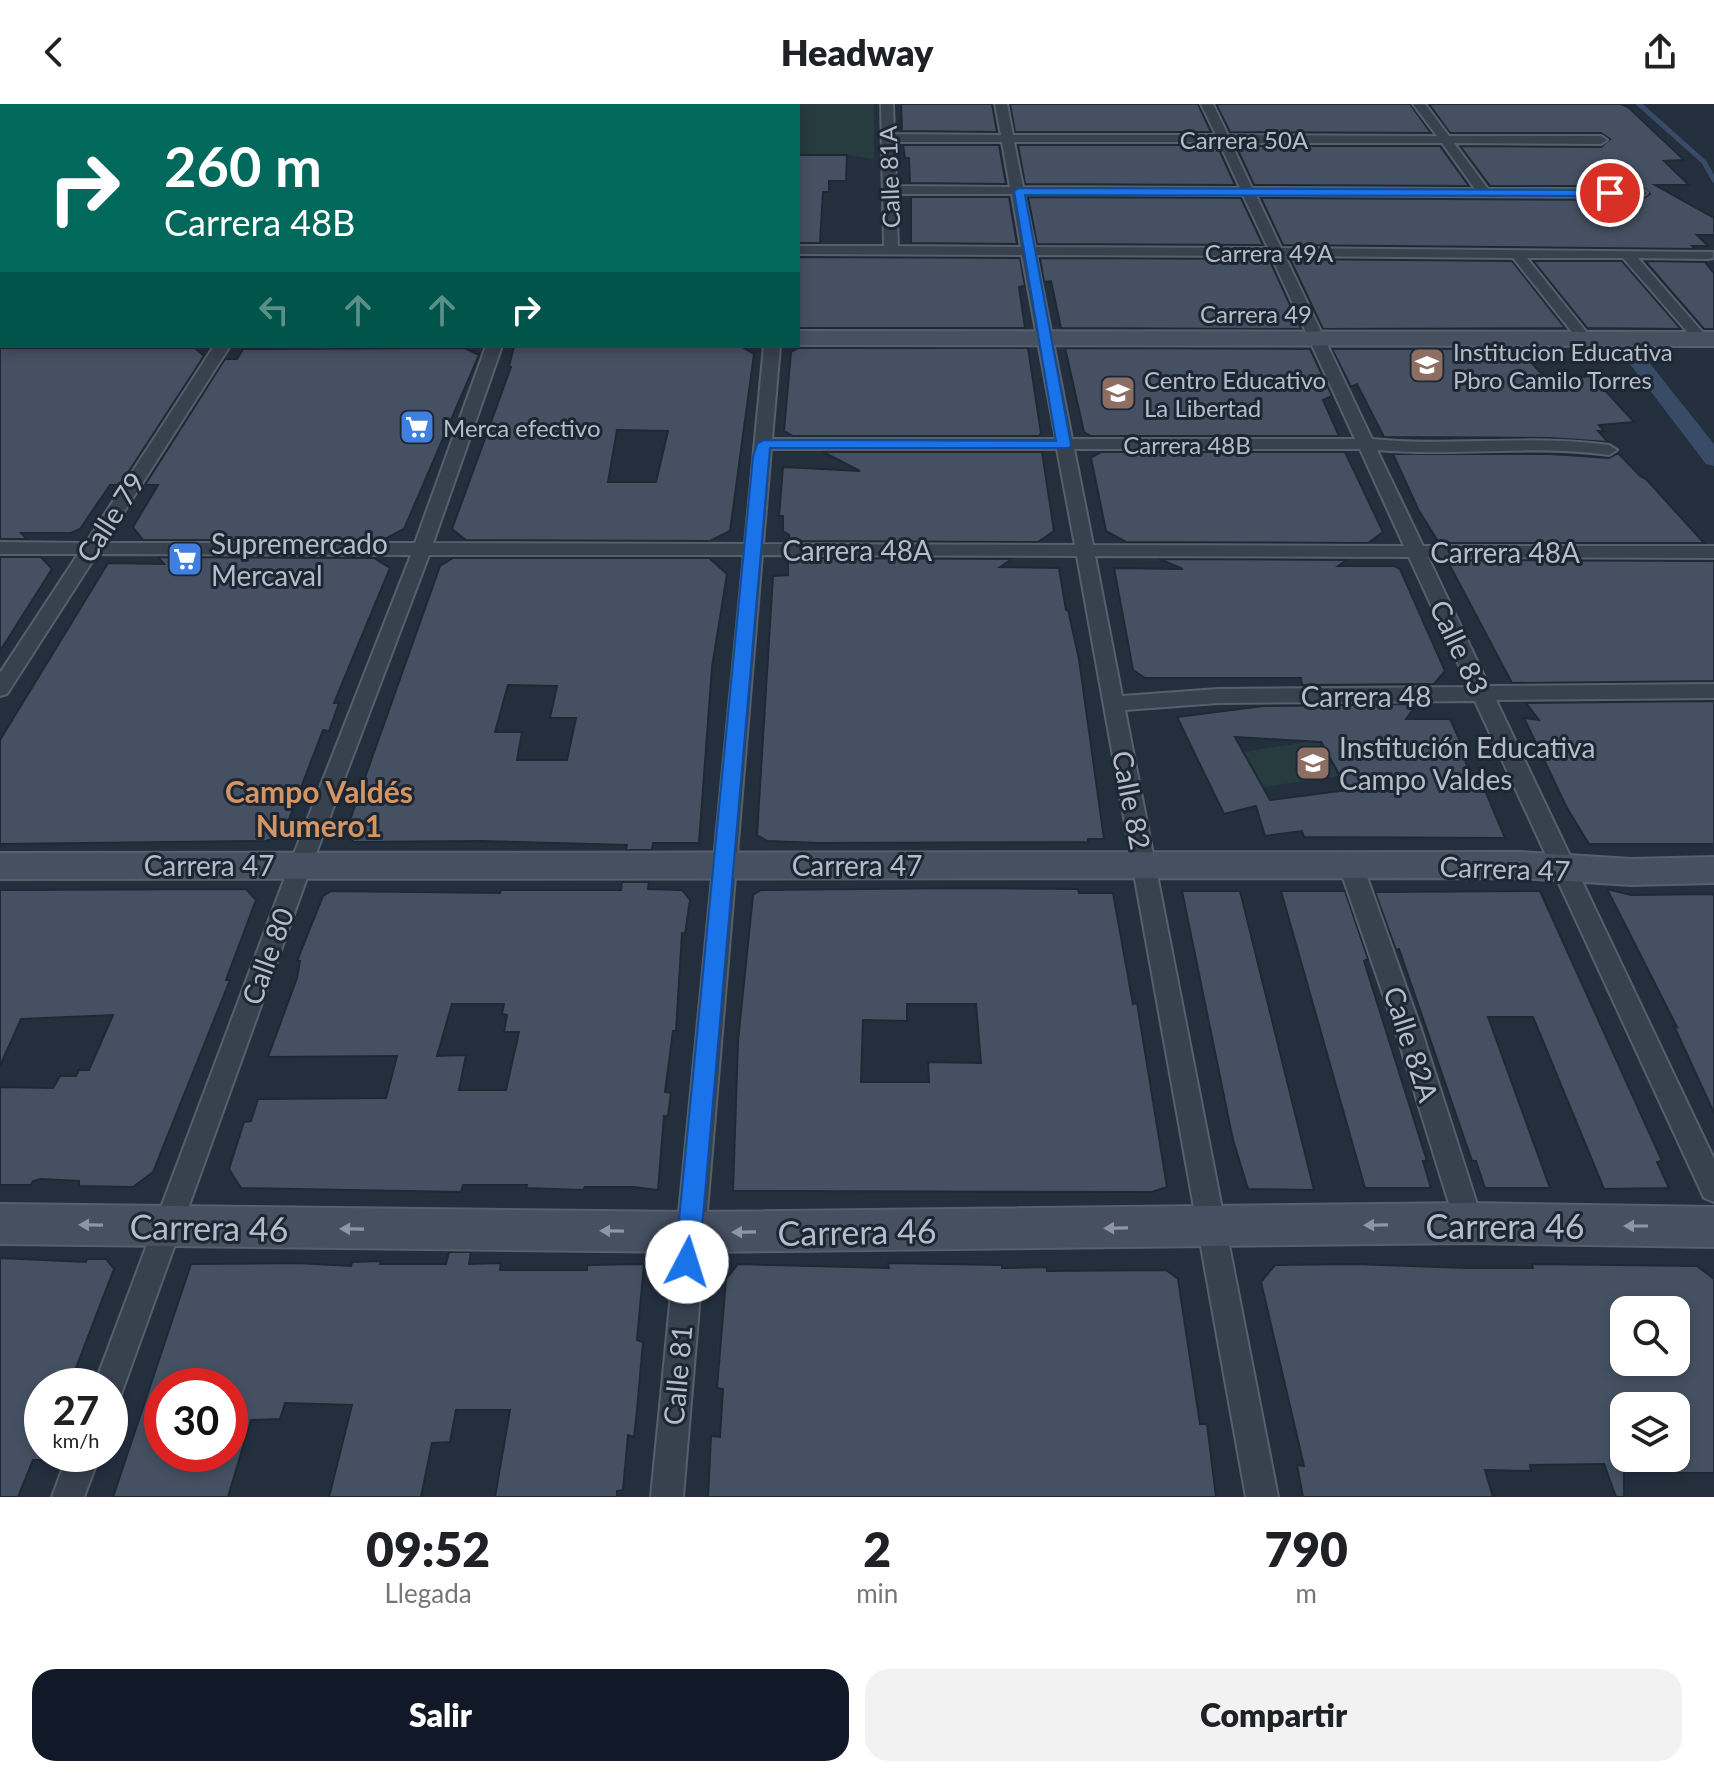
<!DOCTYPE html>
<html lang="es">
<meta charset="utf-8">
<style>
body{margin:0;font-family:Lato,sans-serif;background:#f2f2f2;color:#202124;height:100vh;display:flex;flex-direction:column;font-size:30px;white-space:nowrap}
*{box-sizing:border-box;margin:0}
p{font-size:26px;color:#757577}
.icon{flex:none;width:44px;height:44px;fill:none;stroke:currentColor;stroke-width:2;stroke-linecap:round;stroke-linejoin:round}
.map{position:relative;height:1393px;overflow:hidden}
.drawer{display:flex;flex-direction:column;background:#fff;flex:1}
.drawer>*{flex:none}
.top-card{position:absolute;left:0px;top:0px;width:800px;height:244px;box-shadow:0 4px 12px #0003;background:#00695c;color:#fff;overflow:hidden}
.controls{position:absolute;left:1610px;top:1192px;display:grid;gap:16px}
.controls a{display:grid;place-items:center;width:80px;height:80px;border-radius:16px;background:#fff;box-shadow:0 4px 12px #0003;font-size:40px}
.speed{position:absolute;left:24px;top:1264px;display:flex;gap:16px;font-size:40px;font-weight:700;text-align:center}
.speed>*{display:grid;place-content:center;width:104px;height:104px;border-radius:50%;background:#fff;box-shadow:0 4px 12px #0003;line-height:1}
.speed small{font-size:20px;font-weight:400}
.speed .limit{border:12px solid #d22;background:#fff;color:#111}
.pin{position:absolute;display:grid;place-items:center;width:68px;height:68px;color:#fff;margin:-34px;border:4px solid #fff;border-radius:50%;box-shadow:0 2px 8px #0007}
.me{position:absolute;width:88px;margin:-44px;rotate:5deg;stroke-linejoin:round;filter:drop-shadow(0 0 6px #0008)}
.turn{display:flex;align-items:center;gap:28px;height:168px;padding:0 32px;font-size:36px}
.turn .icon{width:104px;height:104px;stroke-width:2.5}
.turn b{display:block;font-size:56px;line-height:68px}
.lanes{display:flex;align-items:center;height:76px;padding:0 32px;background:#0003;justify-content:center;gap:40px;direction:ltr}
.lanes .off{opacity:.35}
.eta{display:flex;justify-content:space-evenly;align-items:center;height:136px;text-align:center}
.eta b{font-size:48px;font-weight:800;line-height:56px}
.primary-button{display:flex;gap:16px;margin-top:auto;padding:16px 32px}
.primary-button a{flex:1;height:92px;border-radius:24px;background:#111827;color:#fff;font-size:32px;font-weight:800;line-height:92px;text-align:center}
.primary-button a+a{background:#f2f2f2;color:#202124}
header{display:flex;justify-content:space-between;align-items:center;height:104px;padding:0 32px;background:#fff;font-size:36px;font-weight:800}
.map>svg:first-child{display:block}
</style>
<header><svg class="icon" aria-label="back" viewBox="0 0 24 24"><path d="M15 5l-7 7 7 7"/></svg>Headway<svg class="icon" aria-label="share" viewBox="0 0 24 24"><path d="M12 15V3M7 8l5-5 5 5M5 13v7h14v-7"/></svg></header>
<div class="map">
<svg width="1714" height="1393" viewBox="0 0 1714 1393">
<rect width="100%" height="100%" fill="#242f3e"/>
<path fill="#263c3f" d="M596 0H874V55L847 51H798V2Z
M1307 638 1319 639 1339 672 1263 683 1244 648Z"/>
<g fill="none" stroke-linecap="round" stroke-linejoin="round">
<path stroke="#394c67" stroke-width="5" d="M1639 0 1704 58 1714 76"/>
<path fill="#394c67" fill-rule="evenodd" d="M1633 245 1640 247 1714 340V362L1706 360 1623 251Z"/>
</g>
<path fill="#455162" stroke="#1f2835" stroke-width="2" fill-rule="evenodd" d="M901 0H992L997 28 902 27Z
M1010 0H1198L1211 28H1015Z
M1216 0H1410L1431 29 1230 28Z
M1429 0H1621L1628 3 1684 56 1664 57 1689 81H1655L1714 114V131H1697L1708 142H1692L1695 145 1283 141 1261 94 1641 96 1650 90 1641 82H1490L1460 42 1601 43 1610 35 1601 29H1450Z
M903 41H999L1006 80 910 79 909 54H905Z
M1018 41H1217L1235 81 1025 80Z
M1236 42H1440L1469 82 1254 81Z
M798 51H847L846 77H829V88H823L820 139H798Z
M911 93H1009L1017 140 911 139Z
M1028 93 1241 94 1263 141 1037 140Z
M798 153 1020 154 1025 182 1019 183 1025 224H798Z
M1040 154 1269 155 1301 225 1061 224 1051 177 1044 178Z
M1290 155 1512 157 1565 224 1323 225Z
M1533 157H1622L1681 225 1587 224Z
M1645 157 1705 158 1714 169V225H1704Z
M514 243H742L754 250 730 427 710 437 466 436 452 425 511 263 509 262ZM617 326 668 327 656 378H608Z
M0 244H195L204 252 120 381H110L80 425 71 429H21L27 435H0Z
M465 244 479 251 404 425 383 436H143L133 423 158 381H145L225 255H237L243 245Z
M798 244H1028L1041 329 1039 332H793L784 327 791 248Z
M1065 244 1310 245 1332 292 1323 296 1339 332H1091L1084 328Z
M1332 245H1519L1547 276 1592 272 1634 318 1599 321 1604 327H1598L1608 338 1550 334 1384 333 1357 280 1351 283Z
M823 348H1042L1054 427 1038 438 789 437V431L783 427V412H779L783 363 860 367Z
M1101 348H1345L1383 428 1368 439 1126 438 1106 427 1091 354Z
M1618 349 1640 372 1646 375 1704 439H1439L1418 405 1393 350H1551L1609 354Z
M0 453H41L52 465 0 547Z
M158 453 374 454 390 464 334 599H339L329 627 323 626 283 731 266 737 0 740V636L108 459 164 460Z
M453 454H709L727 470 712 563 699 739H653L652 746H626L627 741 481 737 354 738 345 730 440 462ZM508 581 557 582 550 614H576L567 656H517L522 628H495Z
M788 454 1012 455 1000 463 1059 464 1066 506H1068L1079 555 1104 735H1088V738L820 739 767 737 757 731 773 472 788 471Z
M1159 455 1347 456 1338 462H1394L1400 465 1445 567 1434 580 1302 581 1301 574H1145L1133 566 1114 464 1183 465Z
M1447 456 1714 457V577L1512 579Z
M1714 597V740H1589L1567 704 1524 614 1539 616 1526 599Z
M1417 600 1406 615H1450L1461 639 1471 679H1482L1505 734 1304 733 1302 727 1265 732 1256 702 1224 710 1177 613 1263 602ZM1235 633 1321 638 1348 686 1270 696Z
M622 778H649L648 785 682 786 690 796 685 830 682 829 676 927H673L665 988 671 989 668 1012H664L658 1086 633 1083H585L583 1086 526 1084 527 1081H463L461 1088 241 1084 229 1065 244 1018 251 1017 258 995 386 994 397 952 268 953 297 874 300 857H297L323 792 331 787 500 789 501 786H621ZM452 900H504L502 910 507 911 504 928H519L506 986H459L466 951 437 952Z
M962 784 1078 785 1079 789H1113L1133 900 1137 899 1167 1083 1152 1088 733 1087 738 937 753 791 761 786ZM907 900H976L981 959 928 958 929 978H861L863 916 907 917Z
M246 785 256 796 226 876H230L153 1068 133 1083 79 1082V1077L41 1075 33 1077 31 1081H0V983L53 984 60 972H76L79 966H89L113 911 21 915 0 962V786Z
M1607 785 1631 791 1714 790V1009L1674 922 1677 923Z
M1182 787H1240L1314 1086 1248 1085 1233 1036Z
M1281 787H1345L1368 855 1364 857 1427 1057H1423L1431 1084H1365Z
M1540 787 1662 1057 1657 1058 1669 1084 1604 1085 1533 913H1488L1550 1084H1485L1476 1057H1472L1399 845 1396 846 1375 788Z
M449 1148H471L469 1160 501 1159 500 1166H587V1161L644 1160 637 1236 643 1238 637 1306 634 1333 628 1331 623 1386 617 1387V1393H495L510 1306H456L450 1338 432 1339 421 1393H329L352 1301 285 1299 280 1315 251 1316 228 1393H113L191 1160 296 1159 351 1162 352 1158 381 1157 380 1160H446ZM162 1282H230V1350H162Z
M0 1154 86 1158 87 1155H106L114 1165 69 1282H42V1356H33L18 1393H0Z
M888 1159 1002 1161V1164L1047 1163V1167L1166 1166 1178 1175 1200 1320H1207L1216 1393H708L711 1332 720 1333 723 1285 717 1284 726 1175 738 1160 889 1164Z
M1354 1160 1467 1164H1533L1532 1160 1697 1162 1714 1175V1369H1676V1302H1624V1393H1616L1604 1360 1530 1361 1531 1367 1485 1366 1493 1393H1303L1297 1361 1304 1362 1261 1178 1275 1161ZM1624 1206H1676V1240L1683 1258H1624Z"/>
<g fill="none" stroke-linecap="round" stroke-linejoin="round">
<defs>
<path id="street" d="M374 0H386L373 2Z
M482 0H494L481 2Z
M577 0H589V2H577Z
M881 0H893L894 30 1001 31 995 0H1007L1013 31H1216L1201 0H1213L1228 31 1437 32 1413 0H1425L1449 32H1601L1607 36 1601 40 1454 39 1488 85H1641L1647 89 1641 93 1256 91 1281 144 1713 148V154L1708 155 1638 154 1706 232 1708 235 1701 239 1696 238 1623 154H1527L1592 235 1585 239 1580 238 1513 154 1285 152 1372 335C1451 343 1530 330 1609 341L1617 346 1609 351C1532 340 1455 353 1377 346L1423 442H1714V454L1428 453 1489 582 1714 580V594L1496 596 1714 1055V1098L1704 1094 1475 597 1218 599 1125 606 1278 1393H1246L1077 452 762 451 683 1393H651L744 451H429L312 760 124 1282 120 1293 110 1297V1282H94L290 760 411 451 97 450 7 590 0 592V569L78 450H0V438L86 439 214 242H230L104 439H415L486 242H502L433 439 745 440 764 242H780L772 335H1056L1022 151 798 150V142H884ZM894 38H1002L1010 83 896 82ZM1014 38H1219L1240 84 1023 83ZM1231 39H1442L1475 85 1252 84ZM896 90H1012L1021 143 898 142ZM1024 90 1243 91 1268 144 1035 143ZM1036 151 1271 152 1355 335H1072ZM771 345H1057L1075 441 763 440ZM1074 345H1360L1404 442 1093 441ZM1095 452 1409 453 1469 583 1218 585 1122 592Z
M0 83H2V91H0Z
M1351 753 1359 756 1363 762 1421 925 1483 1119 1479 1129 1469 1133 1459 1129 1455 1119 1395 925 1339 762 1343 756Z
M68 1350H100L84 1393H52Z"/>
<path id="secondary" d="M0 179H2L0 193Z
M0 226H2V240H0Z
M798 227 1714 228V242L798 241Z
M1520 748 1631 755 1714 753V779L1631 781 1520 774 0 775V749Z
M1469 1099 1714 1103V1143L1469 1139 690 1148 0 1140V1100L690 1108Z"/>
</defs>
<use href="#street" stroke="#565f6c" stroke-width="4"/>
<use href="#secondary" stroke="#565f6c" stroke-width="4"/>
<use href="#street" fill="#38414e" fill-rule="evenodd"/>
<use href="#secondary" fill="#465061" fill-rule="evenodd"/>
</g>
<defs><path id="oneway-solid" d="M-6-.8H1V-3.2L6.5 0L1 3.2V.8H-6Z" transform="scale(2)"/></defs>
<g fill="#8e96a5">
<use href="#oneway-solid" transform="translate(91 1121) rotate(-179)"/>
<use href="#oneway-solid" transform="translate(1376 1121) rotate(179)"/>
<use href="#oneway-solid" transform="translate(1636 1122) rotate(-180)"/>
<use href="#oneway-solid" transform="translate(1116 1124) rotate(179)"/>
<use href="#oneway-solid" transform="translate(352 1125) rotate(-179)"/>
<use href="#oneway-solid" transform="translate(612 1127) rotate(-179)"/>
<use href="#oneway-solid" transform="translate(744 1128) rotate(179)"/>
</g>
<path fill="#1a73e8" stroke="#114b97" stroke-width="2" d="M1019 84 1610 86 1615 89 1610 92 1025 91 1071 341 1069 344H770L699 1158 696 1166 687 1170 679 1166 675 1158 753 353 757 340 764 336 1056 337 1014 87Z"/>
<defs>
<symbol id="school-square" viewBox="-11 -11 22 22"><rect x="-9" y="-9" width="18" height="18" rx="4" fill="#8d6e63" stroke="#1d2633"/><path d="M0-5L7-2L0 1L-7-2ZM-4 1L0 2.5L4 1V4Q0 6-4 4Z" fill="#fff"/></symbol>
<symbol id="supermarket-square" viewBox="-11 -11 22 22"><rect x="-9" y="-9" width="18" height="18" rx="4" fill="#3f7fe0" stroke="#1d2633"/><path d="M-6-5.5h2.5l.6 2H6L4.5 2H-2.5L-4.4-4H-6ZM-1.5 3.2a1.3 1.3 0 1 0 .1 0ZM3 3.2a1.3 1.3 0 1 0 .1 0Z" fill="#fff"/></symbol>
</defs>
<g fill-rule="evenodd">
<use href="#school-square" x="1407" y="241" width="40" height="40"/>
<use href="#school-square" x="1098" y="269" width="40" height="40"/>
<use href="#supermarket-square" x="397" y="303" width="40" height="40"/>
<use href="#supermarket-square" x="165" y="435" width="40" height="40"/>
<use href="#school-square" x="1293" y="639" width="40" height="40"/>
</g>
<g text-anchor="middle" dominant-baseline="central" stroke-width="6" stroke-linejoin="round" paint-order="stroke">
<g font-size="24" fill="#b4bcc9" stroke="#1d2633">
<text x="1244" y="35">Carrera 50A</text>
<text transform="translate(889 73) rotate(-92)">Calle 81A</text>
<text x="1269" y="148">Carrera 49A</text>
<text x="1256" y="209">Carrera 49</text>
<text x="1187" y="340">Carrera 48B</text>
</g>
<g font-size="24" fill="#b4bcc9" stroke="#1d2633" text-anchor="start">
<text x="1453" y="247">Institucion Educativa<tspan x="1453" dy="28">Pbro Camilo Torres</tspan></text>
<text x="1144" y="275">Centro Educativo<tspan x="1144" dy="28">La Libertad</tspan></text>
<text x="443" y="323">Merca efectivo</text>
</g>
<g font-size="28" fill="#b4bcc9" stroke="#1d2633">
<text transform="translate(110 413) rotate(-57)">Calle 79</text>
<text x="857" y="446">Carrera 48A</text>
<text x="1505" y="448">Carrera 48A</text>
<text transform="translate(1460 543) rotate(65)">Calle 83</text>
<text x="1366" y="592">Carrera 48</text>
<text transform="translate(1132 696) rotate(79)">Calle 82</text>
<text x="209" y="761">Carrera 47</text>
<text x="857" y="761">Carrera 47</text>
<text transform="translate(1505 764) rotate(2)">Carrera 47</text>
<text transform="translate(267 852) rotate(-70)">Calle 80</text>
<text transform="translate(1412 940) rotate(72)">Calle 82A</text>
<text transform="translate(677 1271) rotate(-85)">Calle 81</text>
</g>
<g font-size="28" fill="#b4bcc9" stroke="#1d2633" text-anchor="start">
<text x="211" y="439">Supremercado<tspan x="211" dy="32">Mercaval</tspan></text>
<text x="1339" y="643">Institución Educativa<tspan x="1339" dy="32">Campo Valdes</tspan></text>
</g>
<g font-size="30" font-weight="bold" fill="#d59563" stroke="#1d2633">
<text x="319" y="687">Campo Valdés<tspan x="319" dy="34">Numero1</tspan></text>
</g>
<g font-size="34" fill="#b4bcc9" stroke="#1d2633">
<text x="1505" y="1121">Carrera 46</text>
<text transform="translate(209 1123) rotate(1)">Carrera 46</text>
<text transform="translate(857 1127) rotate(-1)">Carrera 46</text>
</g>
</g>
</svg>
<div class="controls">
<a><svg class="icon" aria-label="search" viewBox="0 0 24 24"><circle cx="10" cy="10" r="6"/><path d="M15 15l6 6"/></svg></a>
<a><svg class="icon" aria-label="layers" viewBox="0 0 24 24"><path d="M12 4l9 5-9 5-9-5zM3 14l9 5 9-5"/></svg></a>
</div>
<div class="speed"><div>27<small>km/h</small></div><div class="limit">30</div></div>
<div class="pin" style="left:1610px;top:89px;background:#d93025"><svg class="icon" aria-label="arrive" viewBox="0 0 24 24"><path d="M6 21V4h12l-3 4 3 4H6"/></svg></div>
<svg class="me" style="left:687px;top:1158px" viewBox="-20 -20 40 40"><circle r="19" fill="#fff"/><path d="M0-13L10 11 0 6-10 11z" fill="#1a73e8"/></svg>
<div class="top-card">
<div class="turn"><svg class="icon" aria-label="right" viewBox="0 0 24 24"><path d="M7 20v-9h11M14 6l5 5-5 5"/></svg><div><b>260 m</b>Carrera 48B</div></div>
<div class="lanes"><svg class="icon off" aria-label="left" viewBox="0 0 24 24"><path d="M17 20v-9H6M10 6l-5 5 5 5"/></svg><svg class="icon off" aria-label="ahead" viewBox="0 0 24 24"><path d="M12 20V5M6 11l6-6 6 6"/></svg><svg class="icon off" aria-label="ahead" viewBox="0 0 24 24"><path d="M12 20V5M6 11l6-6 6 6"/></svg><svg class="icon" aria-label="right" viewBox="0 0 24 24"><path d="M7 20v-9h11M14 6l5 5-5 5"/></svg></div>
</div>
</div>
<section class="drawer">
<div class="eta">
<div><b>09:52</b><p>Llegada</p></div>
<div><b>2</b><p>min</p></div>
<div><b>790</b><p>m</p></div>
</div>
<div class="primary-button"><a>Salir</a><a>Compartir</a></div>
</section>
